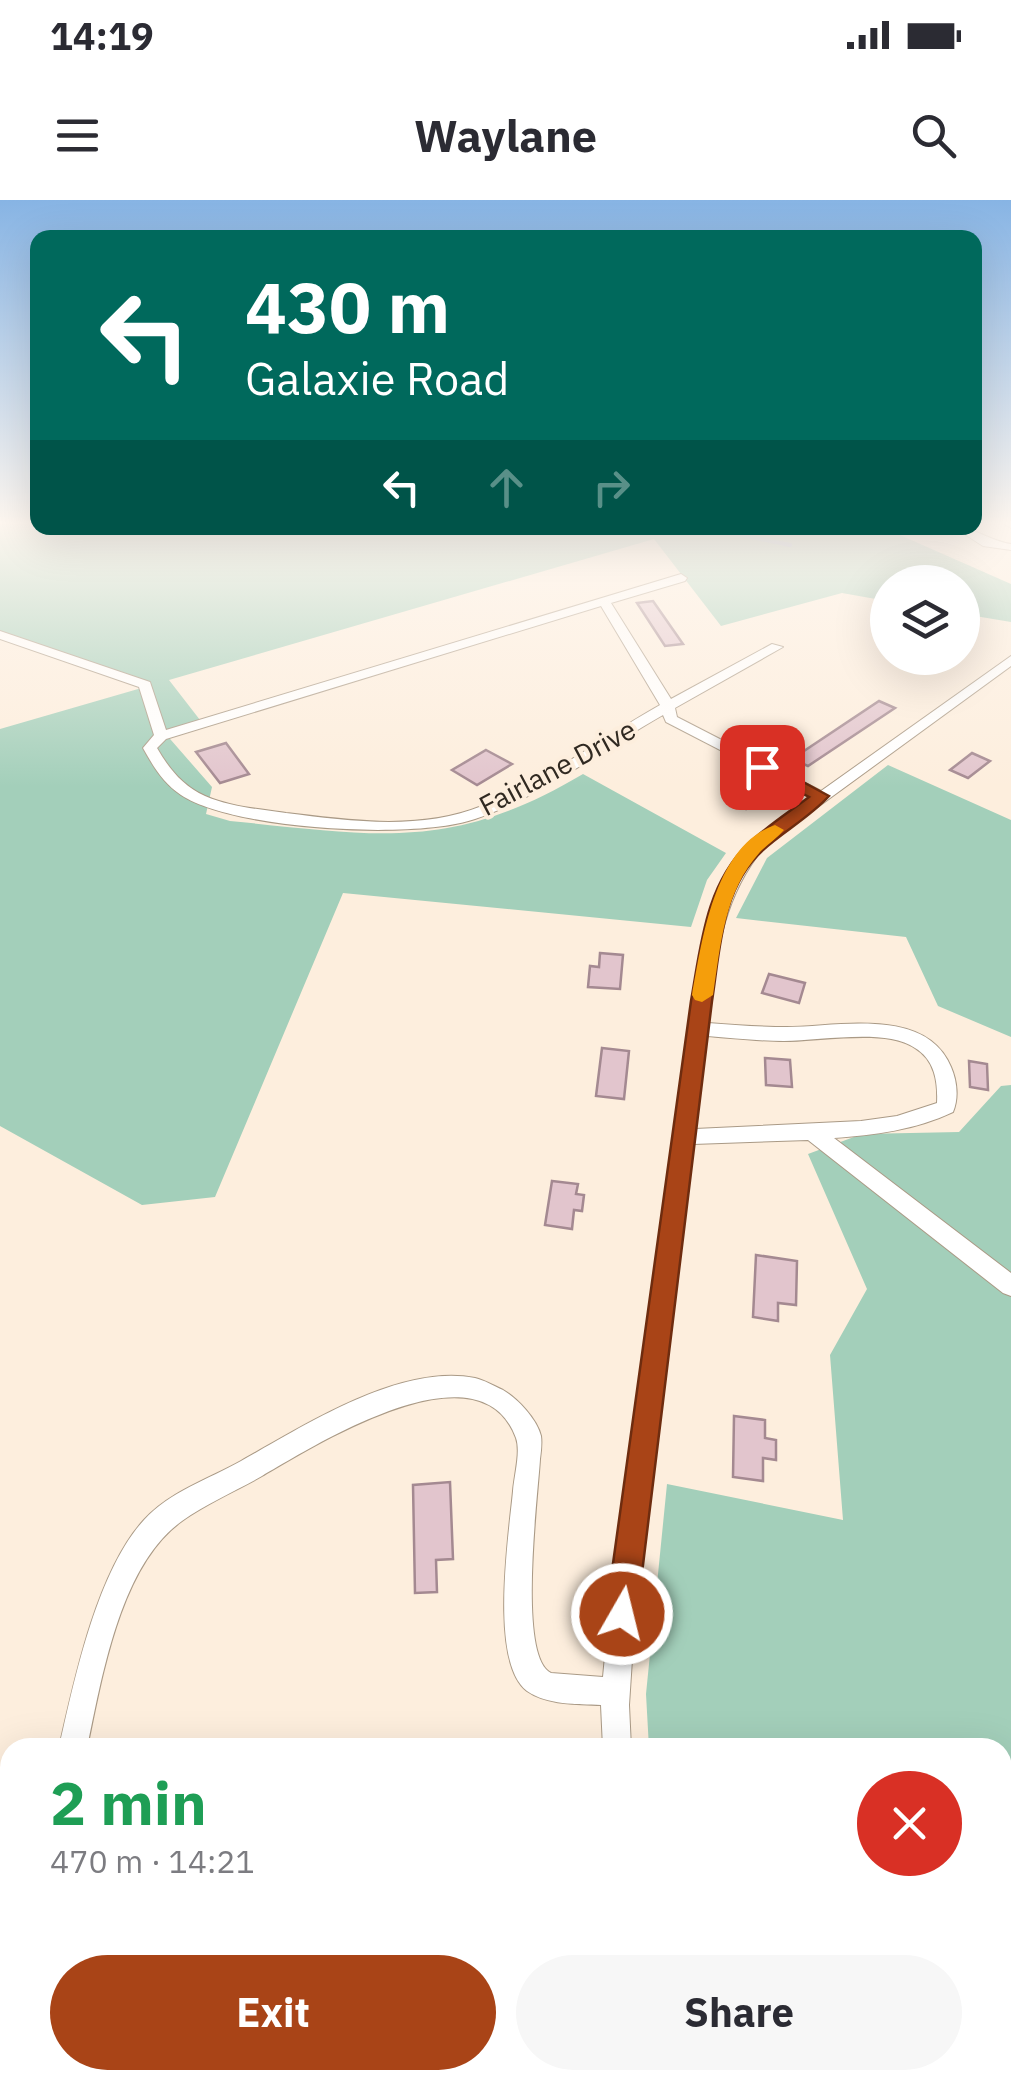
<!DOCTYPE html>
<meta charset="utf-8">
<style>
body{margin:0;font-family:"IBM Plex Sans",sans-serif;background:#f7f7f7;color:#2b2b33;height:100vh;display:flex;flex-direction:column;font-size:38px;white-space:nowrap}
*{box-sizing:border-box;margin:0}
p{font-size:32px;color:#7c7c81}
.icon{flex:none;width:55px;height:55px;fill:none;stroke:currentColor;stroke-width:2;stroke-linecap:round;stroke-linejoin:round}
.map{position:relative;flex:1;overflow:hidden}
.side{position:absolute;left:0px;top:1538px;width:1012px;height:352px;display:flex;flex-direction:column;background:#fff;border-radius:30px 30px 0 0;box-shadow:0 10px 40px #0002}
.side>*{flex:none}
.guide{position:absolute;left:30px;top:30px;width:952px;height:305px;border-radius:20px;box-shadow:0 10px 40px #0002;background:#00695c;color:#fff;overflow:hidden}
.tools{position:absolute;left:870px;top:365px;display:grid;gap:20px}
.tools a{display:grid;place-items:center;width:110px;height:110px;border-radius:50%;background:#fff;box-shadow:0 10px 40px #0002;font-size:50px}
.pin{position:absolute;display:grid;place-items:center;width:85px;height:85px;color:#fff;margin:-42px;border-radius:20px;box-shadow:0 5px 15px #0006}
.me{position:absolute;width:110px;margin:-55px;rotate:8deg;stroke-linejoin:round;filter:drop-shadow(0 0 8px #0008)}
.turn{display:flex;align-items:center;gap:35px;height:210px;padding:0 50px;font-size:45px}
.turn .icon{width:130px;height:130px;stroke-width:2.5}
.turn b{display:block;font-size:70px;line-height:85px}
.lanes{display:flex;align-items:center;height:95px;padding:0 50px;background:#0003;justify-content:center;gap:50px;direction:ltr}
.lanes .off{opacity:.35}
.round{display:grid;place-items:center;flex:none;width:105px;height:105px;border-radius:52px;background:#f7f7f7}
.summary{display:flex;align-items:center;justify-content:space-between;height:170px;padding:0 50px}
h1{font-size:60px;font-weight:700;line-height:75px;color:#1e9e55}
.action{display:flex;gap:20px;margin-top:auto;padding:20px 50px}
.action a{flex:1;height:115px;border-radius:60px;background:#a94417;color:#fff;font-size:40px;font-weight:700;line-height:115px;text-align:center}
.action a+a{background:#f7f7f7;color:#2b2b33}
.status{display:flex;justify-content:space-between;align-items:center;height:70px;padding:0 50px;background:#fff;direction:ltr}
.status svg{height:28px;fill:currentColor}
header{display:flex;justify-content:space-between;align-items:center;height:130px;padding:0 50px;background:#fff;font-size:45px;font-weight:700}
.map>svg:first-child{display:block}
</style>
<div class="status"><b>14:19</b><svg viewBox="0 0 49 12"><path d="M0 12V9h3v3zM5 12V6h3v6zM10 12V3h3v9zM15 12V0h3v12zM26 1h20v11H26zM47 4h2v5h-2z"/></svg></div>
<header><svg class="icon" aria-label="menu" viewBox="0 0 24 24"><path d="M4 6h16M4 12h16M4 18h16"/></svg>Waylane<svg class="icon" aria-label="search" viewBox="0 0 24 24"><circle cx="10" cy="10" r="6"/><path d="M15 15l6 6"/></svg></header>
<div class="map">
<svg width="1011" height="1889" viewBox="0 0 1011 1889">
<rect width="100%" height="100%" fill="#fdeedd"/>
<path fill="#a3cfba" d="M0 323H37L38 328H884L1011 384V422L963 414 962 382H888L887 401 842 393 721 426 654 339 169 480 200 520 164 532 212 587 206 614 230 621C376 635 450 653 583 574L726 653 707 680 691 727 343 693 215 997 142 1005 0 926V529L145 487 0 431Z
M888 565 1011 620V837L938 806 906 737 736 718 767 658Z
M1011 885V1889H705L703 1880H1002V1548H649L646 1494 667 1284 843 1320 830 1155 867 1089 808 954 862 934 959 932 1001 886Z"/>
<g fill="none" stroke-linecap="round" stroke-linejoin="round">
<path stroke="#95b3de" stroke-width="4" d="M707 328 790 345"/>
</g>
<path fill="#e2c5cd" stroke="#a48991" stroke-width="2.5" d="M653 401 683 444 665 446 637 403Z
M879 501 895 508 808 566 792 559Z
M226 543 249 574 220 583 196 552Z
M486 550 512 564 477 585 452 570Z
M972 553 990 561 968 578 950 570Z
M753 580 771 588 746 609 728 600Z
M600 753 623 755 620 789 588 787 590 766 599 767Z
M769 774 805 783 799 803 762 793Z
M602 848 629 851 624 899 596 896Z
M765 858 790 860 792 887 766 885Z
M969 861 987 864 988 890 970 887Z
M552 981 578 984 576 994 584 995 582 1011 574 1010 572 1029 545 1025Z
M756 1055 797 1061 796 1105 778 1103V1121L753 1117Z
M734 1216 765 1220V1238L776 1240V1260L763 1258V1281L733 1277Z
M450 1282 453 1359 436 1360 437 1392 415 1393 413 1285Z"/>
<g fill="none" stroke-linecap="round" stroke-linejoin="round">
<defs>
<path id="minor" d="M1003 323H1011V328Z
M955 328C974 327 990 341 1011 344V350L983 346Z
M681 374 687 378 685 381 611 403 671 499 772 444 783 447 675 508 677 517 821 591 1011 456V466L767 644C721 696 716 758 708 823 734 825 760 827 787 827 837 827 926 806 951 867 957 881 959 898 953 912 915 930 875 935 834 938L1011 1073V1096L1003 1093 808 940 693 944 635 1414 629 1505 631 1548H603L601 1505C577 1504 547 1505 527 1491 489 1462 509 1334 513 1291 514 1276 521 1252 516 1238 480 1140 314 1246 262 1276 236 1291 207 1303 182 1321 120 1365 102 1477 87 1548H59C74 1481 97 1371 144 1320 169 1292 209 1279 241 1261 304 1226 400 1163 475 1178 484 1180 494 1186 503 1190 517 1198 537 1219 541 1236 542 1243 541 1252 540 1259 538 1296 517 1457 551 1473L603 1477 609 1414 704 736C723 661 751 641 811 597L666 522 663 515C601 550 543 596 475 619 415 640 234 630 181 595 163 583 153 566 143 548L154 535 139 487 0 439V431L150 482 166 530ZM601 406 660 505C601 538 545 582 482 606 420 631 350 621 286 613 259 609 230 607 205 596 183 586 169 569 157 548L166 539ZM707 836C733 838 758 841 784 841 820 841 886 828 915 848 935 860 938 882 937 903L897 916 861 921 695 929Z
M647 1880H681L683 1889H649Z"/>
</defs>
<use href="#minor" stroke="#aa9a86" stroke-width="2"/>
<use href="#minor" fill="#fff" fill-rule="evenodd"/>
</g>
<linearGradient id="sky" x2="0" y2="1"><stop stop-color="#87b4e4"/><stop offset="0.55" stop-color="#fef7f0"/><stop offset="1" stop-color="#fef7f0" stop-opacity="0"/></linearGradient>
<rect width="1011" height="587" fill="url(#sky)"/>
<path fill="#a94417" stroke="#6e2c0f" stroke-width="2.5" d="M756 563H768L829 596C810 617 784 631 763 650 721 688 720 750 712 801L637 1414 632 1425 622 1430 611 1425 606 1414 691 801C701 746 705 686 748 644 766 627 789 612 809 597L756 570Z"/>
<path fill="#f59e0b" d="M775 625 784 630C777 638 768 644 760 652 724 692 721 743 713 795L702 802 695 800 692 795C702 741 714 646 775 625Z"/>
<g text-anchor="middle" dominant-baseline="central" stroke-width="8" stroke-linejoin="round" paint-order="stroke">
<g font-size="28" fill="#302921" stroke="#fdeedd">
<text transform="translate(557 567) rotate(-28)">Fairlane Drive</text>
</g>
</g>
</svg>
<div class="tools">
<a><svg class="icon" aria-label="layers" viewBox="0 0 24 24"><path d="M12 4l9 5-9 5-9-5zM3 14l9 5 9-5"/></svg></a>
</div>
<div class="pin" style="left:762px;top:567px;background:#d93025"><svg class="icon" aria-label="arrive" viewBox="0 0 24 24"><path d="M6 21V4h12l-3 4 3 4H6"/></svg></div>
<svg class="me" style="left:622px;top:1414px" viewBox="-20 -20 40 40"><circle r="17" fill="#a94417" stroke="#fff" stroke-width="3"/><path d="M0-11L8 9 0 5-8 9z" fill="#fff"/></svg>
<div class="guide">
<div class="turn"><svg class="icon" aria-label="left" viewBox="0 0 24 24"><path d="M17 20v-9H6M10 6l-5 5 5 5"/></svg><div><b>430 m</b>Galaxie Road</div></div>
<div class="lanes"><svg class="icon" aria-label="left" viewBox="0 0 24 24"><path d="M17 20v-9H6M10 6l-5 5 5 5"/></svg><svg class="icon off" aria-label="ahead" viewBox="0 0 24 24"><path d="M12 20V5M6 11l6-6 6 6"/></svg><svg class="icon off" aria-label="right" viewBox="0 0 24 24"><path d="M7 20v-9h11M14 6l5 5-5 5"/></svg></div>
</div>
<section class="side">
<div class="summary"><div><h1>2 min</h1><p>470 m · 14:21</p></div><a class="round" style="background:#d93025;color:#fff"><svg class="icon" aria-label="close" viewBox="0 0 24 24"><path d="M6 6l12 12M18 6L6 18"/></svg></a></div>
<div class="action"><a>Exit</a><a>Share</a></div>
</section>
</div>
